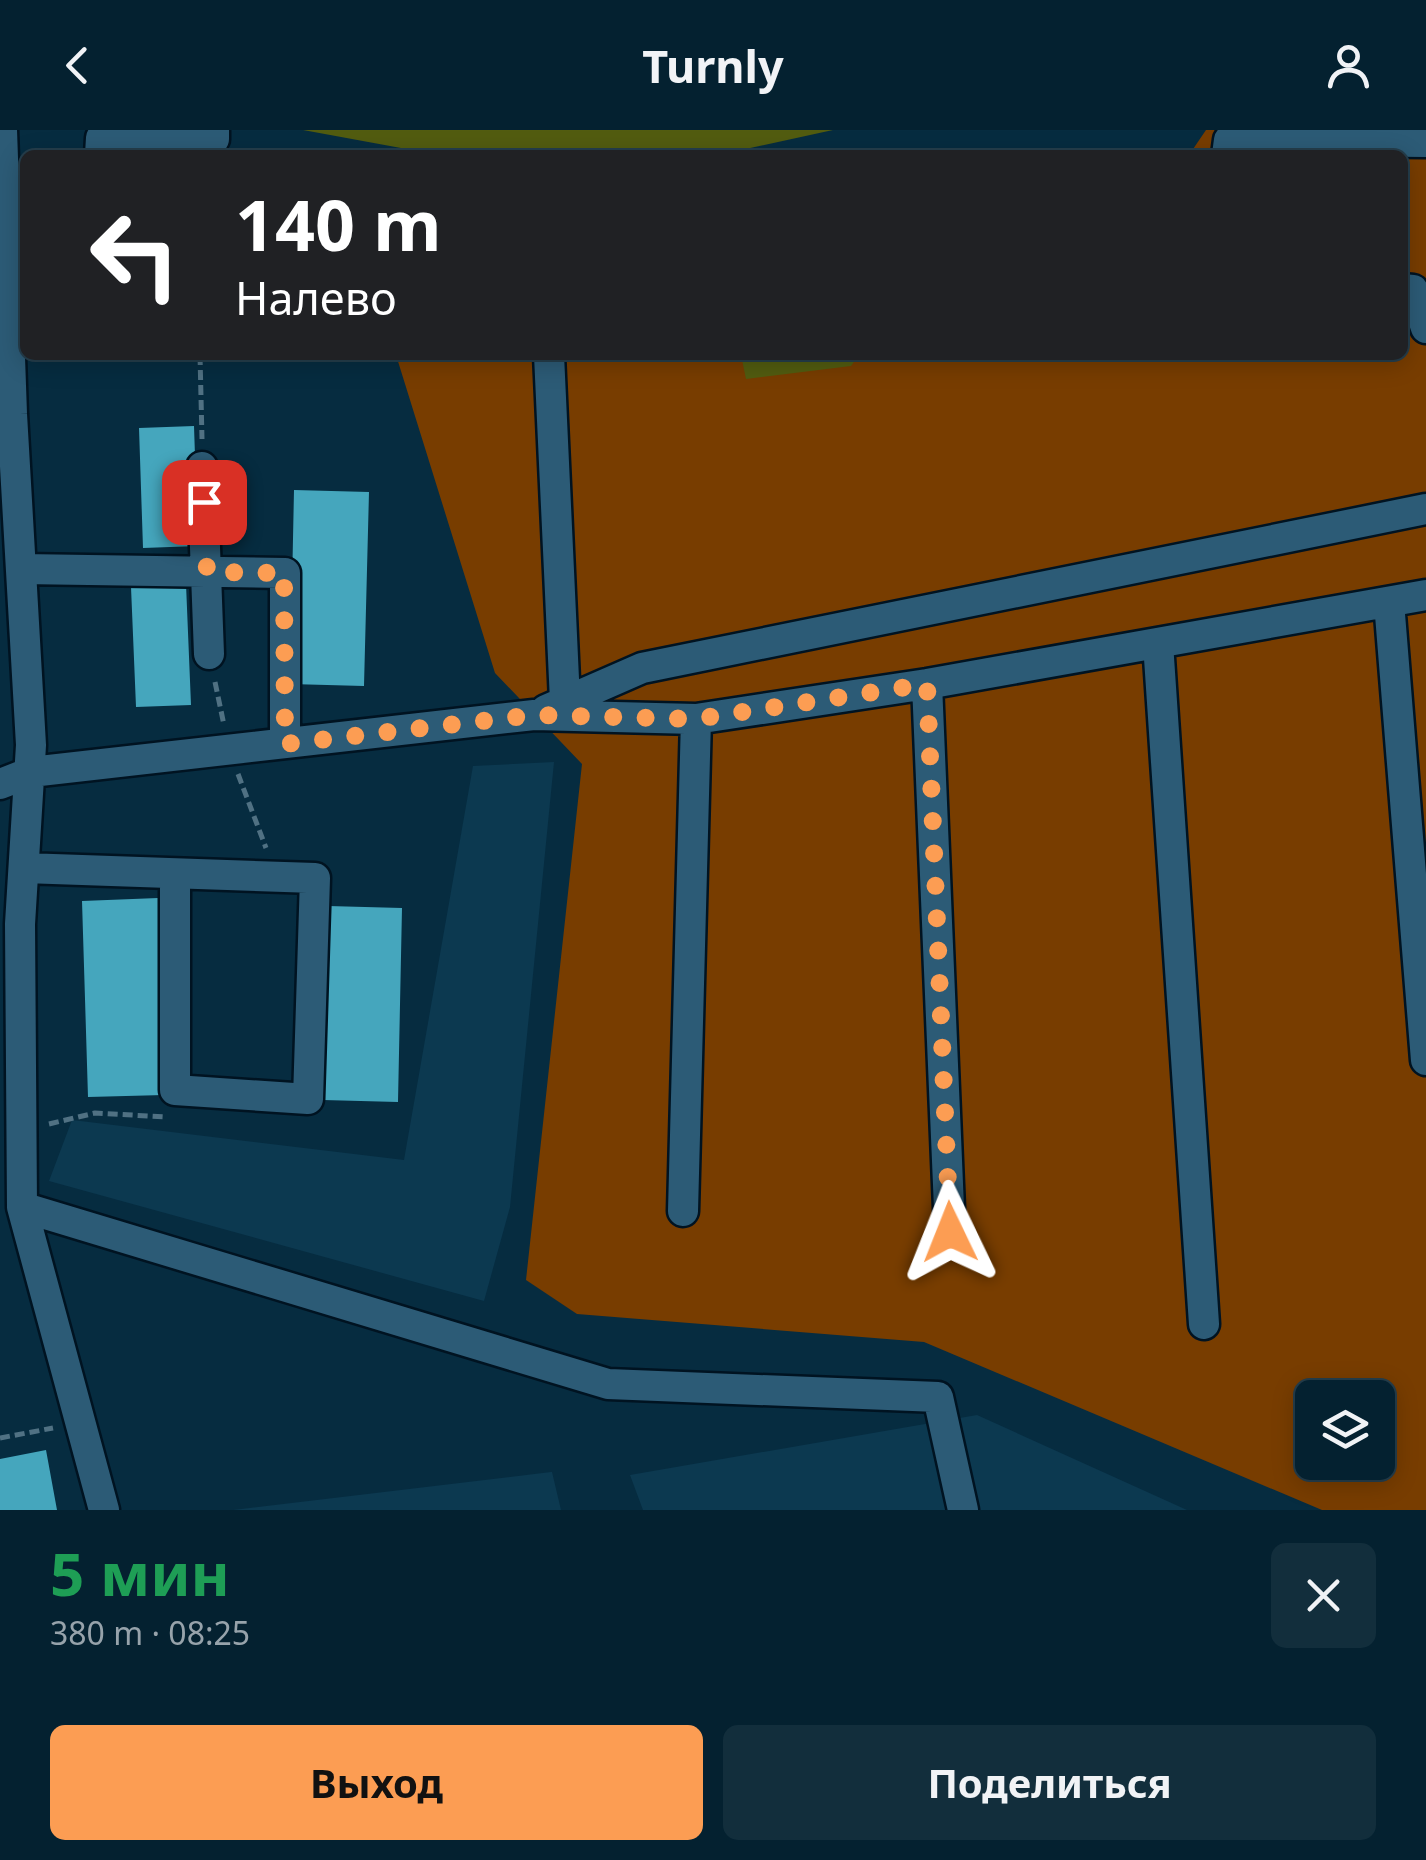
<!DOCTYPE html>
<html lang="ru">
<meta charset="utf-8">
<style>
body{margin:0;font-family:"Noto Sans",sans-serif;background:#122e3c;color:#f1f3f6;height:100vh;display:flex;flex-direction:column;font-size:38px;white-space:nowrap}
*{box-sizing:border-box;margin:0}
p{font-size:32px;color:#97a3ab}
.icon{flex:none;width:55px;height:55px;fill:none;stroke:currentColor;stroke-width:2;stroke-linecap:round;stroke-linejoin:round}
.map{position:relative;height:1380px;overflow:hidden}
.sheet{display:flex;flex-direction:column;background:#042130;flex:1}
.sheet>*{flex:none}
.top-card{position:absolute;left:20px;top:20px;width:1388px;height:210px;border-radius:15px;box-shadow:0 5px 25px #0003,0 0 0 2px #253e4c;background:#202124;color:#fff;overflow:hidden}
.controls{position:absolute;left:1295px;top:1250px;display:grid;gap:20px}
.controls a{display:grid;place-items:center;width:100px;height:100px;border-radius:15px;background:#042130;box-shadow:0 5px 25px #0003,0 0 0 2px #253e4c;font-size:50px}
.pin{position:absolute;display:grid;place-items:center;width:85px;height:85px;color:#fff;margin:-42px;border-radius:20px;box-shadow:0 5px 15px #0006}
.me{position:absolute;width:110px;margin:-55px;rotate:358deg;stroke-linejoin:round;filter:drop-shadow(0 0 8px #0008)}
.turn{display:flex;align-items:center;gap:35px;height:210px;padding:0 50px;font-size:45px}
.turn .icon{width:130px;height:130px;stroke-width:2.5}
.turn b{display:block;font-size:70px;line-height:85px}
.round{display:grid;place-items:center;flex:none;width:105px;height:105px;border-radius:15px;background:#122e3c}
.overview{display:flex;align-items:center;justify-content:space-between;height:170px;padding:0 50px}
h1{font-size:60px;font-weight:700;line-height:75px;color:#1e9e55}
.button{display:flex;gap:20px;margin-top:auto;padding:20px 50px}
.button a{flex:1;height:115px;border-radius:15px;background:#fc9d53;color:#111;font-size:40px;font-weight:700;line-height:115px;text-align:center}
.button a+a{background:#122e3c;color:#f1f3f6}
header{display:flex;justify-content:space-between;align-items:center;height:130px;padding:0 50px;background:#042130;font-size:45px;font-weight:700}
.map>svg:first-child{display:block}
</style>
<header><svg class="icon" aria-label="back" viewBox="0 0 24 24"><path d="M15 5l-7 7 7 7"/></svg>Turnly<svg class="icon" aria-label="person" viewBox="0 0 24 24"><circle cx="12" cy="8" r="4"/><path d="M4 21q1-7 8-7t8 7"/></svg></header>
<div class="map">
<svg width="1426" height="1380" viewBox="0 0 1426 1380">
<rect width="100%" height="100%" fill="#062c40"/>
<path fill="#0c3950" d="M554 632 510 1077 484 1171 49 1051 72 990 404 1030 473 636Z
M977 1285 1187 1380H643L630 1345Z
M552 1342 561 1380H233L551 1342Z"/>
<path fill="#783d00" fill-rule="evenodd" d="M1206 0H1426V1380H1322L924 1212 577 1184 526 1150 582 634 495 543 396 225H1402V25H1189ZM1312 1268H1378V1332H1312Z"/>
<path fill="#525c10" d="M303 0H833L718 25H439Z
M741 225H859L851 236 746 249Z"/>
<path fill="#45a6bd" d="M194 296 198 416 143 418 139 298Z
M294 360 369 362 364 556 290 554Z
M186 454 191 575 136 577 131 457Z
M158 768 164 965 88 967 82 771Z
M328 776 402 778 398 972 323 970Z
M46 1320 57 1380H0V1329Z"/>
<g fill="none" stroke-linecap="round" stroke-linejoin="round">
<defs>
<path id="minor" d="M2 0 12 284 31 615 20 794 22 1077 104 1380
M100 25 101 8 214 9V0
M1227 25 1229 10 1426 12
M1402 159 1413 160 1426 198
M549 225 565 571
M202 337 209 524
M22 439 285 443V613
M1389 472 1426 930
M1158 513 1204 1194
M927 554 950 1102
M546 580 642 538 1426 379
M0 654 31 642 534 585 696 589 927 554 1426 465
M24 738 315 748 308 969 175 960V745
M22 1077 608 1254 938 1267 963 1380
M683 1081 696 589"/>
</defs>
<use href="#minor" stroke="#001321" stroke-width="35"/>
<path stroke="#507183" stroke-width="5" stroke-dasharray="10 5" stroke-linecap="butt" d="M200 225 202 309
M215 552 224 595
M238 644 266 718
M49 994 95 983 166 987
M0 1308 53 1298"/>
<use href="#minor" stroke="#2c5b76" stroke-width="30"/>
</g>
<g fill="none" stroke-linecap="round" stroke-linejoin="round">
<path stroke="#fc9d53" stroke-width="18" stroke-dasharray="0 32.4" d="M204 372 207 442 284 443 285 614 534 585 696 589 927 554 950 1102"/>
</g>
</svg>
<div class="controls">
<a><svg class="icon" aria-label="layers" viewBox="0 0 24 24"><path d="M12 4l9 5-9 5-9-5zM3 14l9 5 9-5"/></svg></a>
</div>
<div class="pin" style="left:204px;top:372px;background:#d93025"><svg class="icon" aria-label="arrive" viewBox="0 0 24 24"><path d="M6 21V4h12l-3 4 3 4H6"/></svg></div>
<svg class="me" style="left:950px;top:1102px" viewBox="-20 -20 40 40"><path d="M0-17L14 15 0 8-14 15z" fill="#fc9d53" stroke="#fff" stroke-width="4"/></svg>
<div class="top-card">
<div class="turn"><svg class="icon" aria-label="left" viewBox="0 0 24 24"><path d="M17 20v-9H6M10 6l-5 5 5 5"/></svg><div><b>140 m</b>Налево</div></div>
</div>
</div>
<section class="sheet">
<div class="overview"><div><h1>5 мин</h1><p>380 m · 08:25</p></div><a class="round"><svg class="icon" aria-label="close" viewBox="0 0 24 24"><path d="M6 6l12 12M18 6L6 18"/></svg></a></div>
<div class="button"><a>Выход</a><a>Поделиться</a></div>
</section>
